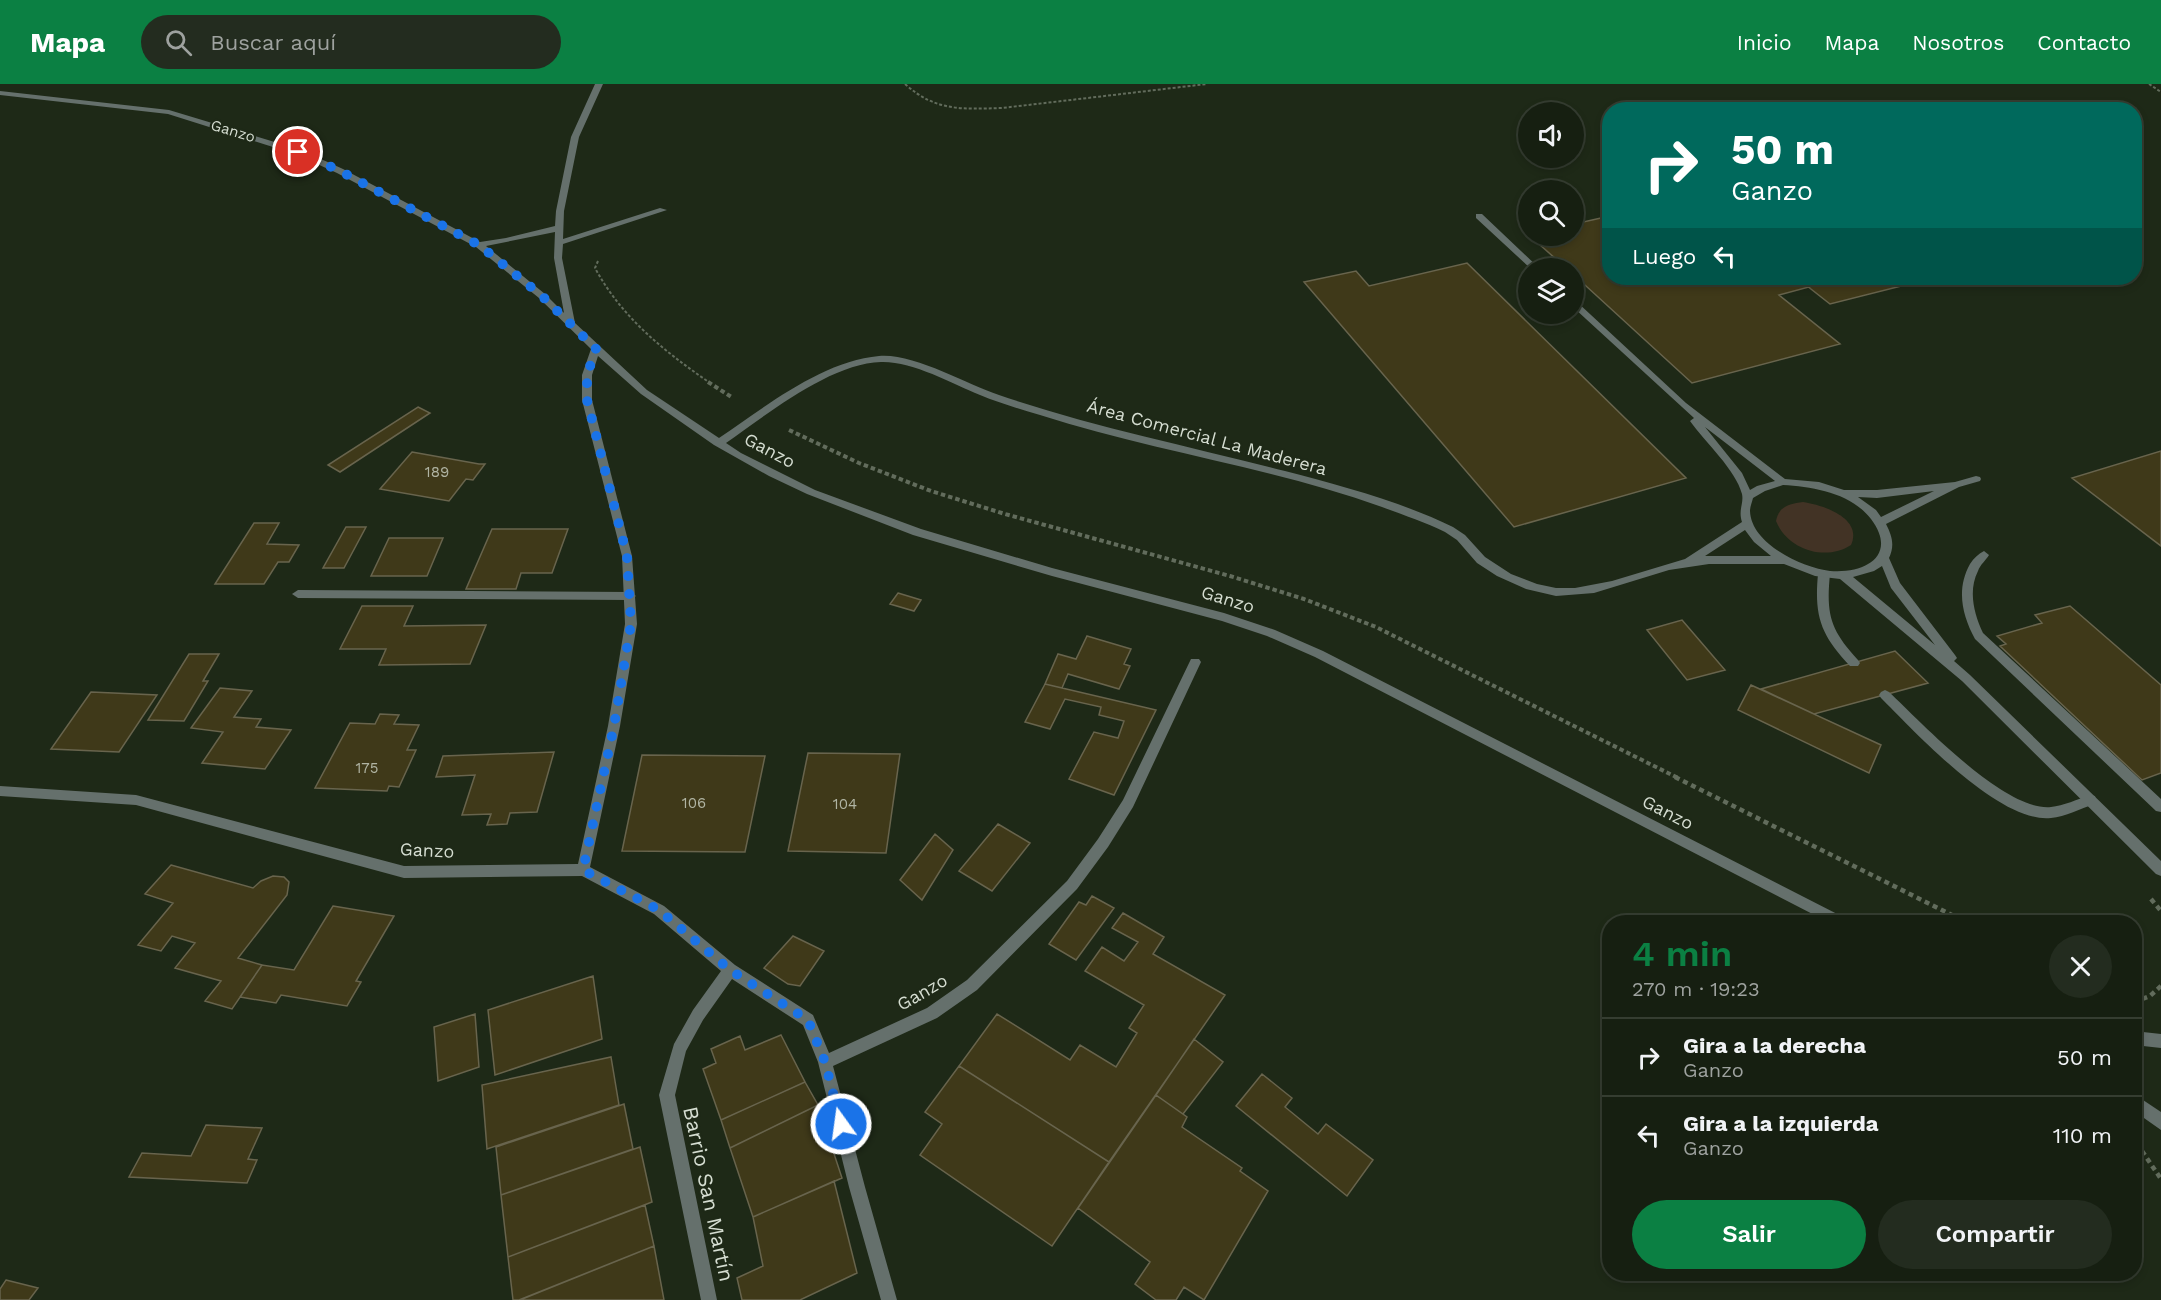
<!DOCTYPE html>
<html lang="es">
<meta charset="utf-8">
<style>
body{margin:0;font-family:"Work Sans",sans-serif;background:#232c1f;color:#f1f3f6;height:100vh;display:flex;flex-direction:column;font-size:22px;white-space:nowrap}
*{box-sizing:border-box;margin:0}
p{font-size:20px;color:#9ea29f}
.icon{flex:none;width:33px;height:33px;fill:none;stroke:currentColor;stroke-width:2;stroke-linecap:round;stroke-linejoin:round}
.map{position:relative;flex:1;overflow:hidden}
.drawer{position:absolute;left:1602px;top:831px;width:540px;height:366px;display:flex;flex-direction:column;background:#161f11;border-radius:24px;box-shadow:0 3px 9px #0003,0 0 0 2px #353d31}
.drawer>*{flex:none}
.banner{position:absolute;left:1602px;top:18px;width:540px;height:183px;border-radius:24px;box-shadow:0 3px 9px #0003,0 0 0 2px #353d31;background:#00695c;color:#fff;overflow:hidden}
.controls{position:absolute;left:1518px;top:18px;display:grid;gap:12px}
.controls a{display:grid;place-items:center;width:66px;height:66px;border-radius:50%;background:#161f11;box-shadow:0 3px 9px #0003,0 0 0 2px #353d31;font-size:30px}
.pin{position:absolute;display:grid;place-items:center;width:51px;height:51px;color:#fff;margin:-26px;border:3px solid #fff;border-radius:50%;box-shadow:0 2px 6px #0007}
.me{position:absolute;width:66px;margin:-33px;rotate:346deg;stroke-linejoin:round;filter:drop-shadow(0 0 4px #0008)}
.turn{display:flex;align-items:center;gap:21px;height:126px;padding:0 30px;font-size:27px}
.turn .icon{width:78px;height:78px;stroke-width:2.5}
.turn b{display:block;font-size:42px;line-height:51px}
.then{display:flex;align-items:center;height:57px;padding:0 30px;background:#0003;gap:12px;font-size:22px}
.round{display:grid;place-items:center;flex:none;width:63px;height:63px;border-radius:32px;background:#232c1f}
.head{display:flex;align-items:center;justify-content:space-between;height:102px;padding:0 30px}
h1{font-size:36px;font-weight:600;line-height:45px;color:#0b8043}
.button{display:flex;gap:12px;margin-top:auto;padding:12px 30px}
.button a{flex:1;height:69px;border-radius:36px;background:#0b8043;color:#fff;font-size:24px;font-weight:600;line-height:69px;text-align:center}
.button a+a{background:#232c1f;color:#f1f3f6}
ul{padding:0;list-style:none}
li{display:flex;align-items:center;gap:18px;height:78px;padding:0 30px;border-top:2px solid #353d31}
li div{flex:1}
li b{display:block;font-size:22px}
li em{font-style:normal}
header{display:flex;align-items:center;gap:36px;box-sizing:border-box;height:84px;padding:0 30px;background:#0b8043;color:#fff}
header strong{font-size:28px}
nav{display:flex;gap:33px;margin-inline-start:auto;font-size:21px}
.search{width:420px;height:54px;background:#232c1f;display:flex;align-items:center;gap:15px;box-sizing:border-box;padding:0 21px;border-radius:33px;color:#9ea29f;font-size:22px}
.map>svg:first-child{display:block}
</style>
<header>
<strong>Mapa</strong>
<div class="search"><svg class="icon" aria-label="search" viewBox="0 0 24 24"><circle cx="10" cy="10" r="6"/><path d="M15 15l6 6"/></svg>Buscar aquí</div>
<nav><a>Inicio</a><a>Mapa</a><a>Nosotros</a><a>Contacto</a></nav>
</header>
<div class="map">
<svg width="2161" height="1216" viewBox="0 0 2161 1216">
<rect width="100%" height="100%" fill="#1e2917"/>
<path fill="#423325" d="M1803 418C1823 421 1863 434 1851 461 1825 478 1787 465 1776 437 1779 422 1789 420 1803 418Z"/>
<path fill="#3f3919" stroke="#68644d" stroke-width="1.5" d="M1610 132V194H1797L1809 203 1779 211 1840 260 1692 299 1574 191V184H1566L1530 152H1574V140Z
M1467 179 1686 394 1514 443 1304 198 1356 187 1369 202Z
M1797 194H1933L1830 220Z
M418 323 430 329 340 388 328 381Z
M2161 367V462L2072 394Z
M412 368 479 380H485L473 396 466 395 449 417 380 405Z
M254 439H279L267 460 299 461 289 478H278L264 500H215Z
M346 443H366L344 484H323Z
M492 445H568L552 489H521L516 505H466Z
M389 454H443L427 492H371Z
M898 509 921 516 914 527 890 520Z
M362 522H413L404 542 486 541 470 580 379 581 386 565H340Z
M2070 522 2161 601V689L2142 696 2000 562 2006 560 1997 552 2042 539 2035 531Z
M1682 536 1725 586 1687 596 1647 546Z
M1087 552 1131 565 1124 580 1130 582 1119 605 1068 590 1062 604 1045 600 1058 570 1076 575Z
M1895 567 1928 599 1814 630 1761 605Z
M189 570H219L203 597H208L184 637 148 636Z
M1045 600 1156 626 1114 711 1069 695 1094 648 1118 654 1124 637 1099 631 1101 623 1065 615 1050 645 1025 638Z
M1751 601 1881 661 1869 689 1738 626Z
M220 604 252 607 234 633 261 635 256 643 291 646 265 685 202 679 223 648 191 644Z
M91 608 157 611 119 668 51 665Z
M380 630 399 631 394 640 419 641 407 666H416L399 703 389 702 387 707 315 704 350 639 375 640Z
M554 668 537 728 510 729 507 740 487 741 491 730 462 731 475 691 436 693 443 672Z
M808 669 900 670 886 769 788 767Z
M642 671 765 672 745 768 622 767Z
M998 740 1030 759 992 807 959 787Z
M935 750 953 766 922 816 900 796Z
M171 781 253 804 261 797 273 792 284 793 289 798 287 811 238 874 262 881 232 925 205 917 221 897 175 884 195 859 172 852 161 867 138 861 173 819 145 810Z
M1092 812 1114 824 1076 876 1049 860 1079 818 1086 821Z
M333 822 394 832 356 897 361 898 347 922 281 911 276 919 240 913 262 881 294 886Z
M1123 829 1164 853 1153 870 1225 911 1109 1078 959 982 997 930 1070 976 1080 961 1116 983 1137 949 1129 944 1144 921 1085 887 1102 863 1124 877 1138 858 1112 844Z
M793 852 824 867 800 902 788 900 764 884Z
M593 892 602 955 495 991 488 926Z
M475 930 479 983 438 997 434 943Z
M781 951 805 998 721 1036 703 985 716 979 711 965 740 952 745 966Z
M1194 955 1223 978 1183 1030 1156 1011Z
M611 973 619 1021 487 1065 482 1001Z
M959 982 1109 1078 1052 1162 920 1071 942 1040 925 1028Z
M1262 990 1292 1014 1285 1023 1318 1050 1326 1040 1373 1076 1347 1112 1236 1022Z
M805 998 818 1021 730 1064 721 1036Z
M1156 1011 1187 1033 1182 1043 1242 1084 1240 1087 1268 1107 1204 1216 1184 1203 1176 1216H1156L1135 1200 1150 1178 1078 1124Z
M624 1020 633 1065 501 1111 496 1063Z
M818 1021 842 1094 753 1133 730 1064Z
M206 1041 262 1044 248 1075 257 1076 247 1099 129 1093 142 1069 191 1072Z
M640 1063 652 1118 508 1173 501 1111Z
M834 1097 857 1189 800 1216H742L737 1194 763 1182 753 1133Z
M645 1121 654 1162 519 1216H513L508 1173Z
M654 1162 664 1216H520Z
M6 1196 38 1204 29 1216H0V1205Z"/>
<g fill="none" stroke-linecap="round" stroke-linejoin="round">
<path stroke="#626c5c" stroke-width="2" stroke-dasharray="3 2" stroke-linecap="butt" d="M905 0C936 28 963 25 1002 24L1207 0
M2149 0 2161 8
M598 177 595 184C622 234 664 267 710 299"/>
<path stroke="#626c5c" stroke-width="4" stroke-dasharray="4.5 3" stroke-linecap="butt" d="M708 298 733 314
M789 346 859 379 931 407 1005 430 1230 492 1304 515 1376 543 1678 694"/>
<path stroke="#626c5c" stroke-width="4.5" stroke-dasharray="5 4" stroke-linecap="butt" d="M1675 693 1966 838
M2151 815 2161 827
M2134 918 2150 912 2161 902
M2142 1067 2161 1095"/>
<path fill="#65706c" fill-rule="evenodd" d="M1984 467 1989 471C1986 476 1980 481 1978 487 1968 507 1974 530 1983 549L2161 715V728L2156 727 1975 555C1962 531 1956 505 1970 480 1974 474 1978 470 1984 467Z
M1824 486 1830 490C1826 530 1830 546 1858 576L1860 579 1858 582H1850C1821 551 1814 533 1818 490Z
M298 506 630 508 636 512 630 516 298 514 292 510Z
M1885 606 1889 608C1921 638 2005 728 2051 723 2063 722 2078 715 2090 711L2095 712 2096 716 2095 720C2081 724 2065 733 2051 734 2000 740 1915 648 1881 614L1879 611 1881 608Z"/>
<path fill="#65706c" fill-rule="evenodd" d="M595 0H603L579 53 564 127 563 155 660 124 667 126 563 160 562 174 575 239 647 306 719 354C765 323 822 277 879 272 914 269 966 300 999 311 1093 343 1189 362 1285 387 1339 401 1402 418 1453 443L1465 451 1485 473 1511 490 1537 500 1556 504H1575L1612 497 1685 475 1742 438C1738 426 1744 419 1742 410 1736 386 1705 358 1690 337L1694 334 1574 224V217L1577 218 1686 319 1785 395 1819 398 1844 406H1877L1955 398 1976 392 1980 393 1981 395 1980 397 1959 403 1886 440C1892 452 1895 461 1889 474L1900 499 1955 571 1957 574 1954 577 1970 591 2161 777V792L2156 790 1962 597 1840 495 1815 492 1784 480H1709L1669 486 1594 509 1556 512 1526 505 1497 492 1477 479 1457 456 1445 448C1425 438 1403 431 1382 423 1270 383 1152 367 1040 331 1020 325 999 319 980 311 951 299 912 277 881 278 831 279 766 331 726 359L741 369 815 406 921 445 1052 484 1224 529 1275 546 1323 567 1845 834 1847 838H1828L1315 573 1267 552 1222 537 1052 492 913 451 807 410 769 392 714 361 641 310 598 272 592 291V316L632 472 637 540 620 642 590 783 664 822 735 881 813 931 829 969 927 924 967 896 1067 797 1098 755 1123 716 1191 575H1199L1201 578 1133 723 1108 763 1077 805 977 906 937 934 833 982 865 1103 897 1216H881L849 1103 818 978 803 941 732 895 703 936 686 967 675 1011 717 1216H701L659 1011 674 960 693 926 721 887 654 830 582 792 404 794 136 721 0 712V702L136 711 404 782 578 780 608 642 625 540 622 472 582 316V291L591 265 539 214 476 163 337 89 295 70 168 30 0 11V7L169 26 301 66 343 85 480 158 506 154 555 142 556 127 571 53ZM555 148 554 174 564 229 545 210 486 162ZM1705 343 1775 397 1757 402 1750 406 1742 389ZM1783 401C1814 403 1851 409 1871 435 1898 471 1866 490 1830 487 1803 484 1751 460 1750 427 1750 423 1752 418 1753 414L1765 407ZM1934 407 1881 433 1876 426 1858 413 1877 414ZM1745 446 1754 458 1771 472H1705ZM1882 482 1891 504 1935 561 1853 493 1874 487Z
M1476 130H1482L1539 184H1530L1476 134Z
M2134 947 2161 950V964L2134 961Z
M2134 1010 2161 1028V1046L2134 1027Z"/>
</g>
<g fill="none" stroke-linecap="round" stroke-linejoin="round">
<path stroke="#1a73e8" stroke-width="10" stroke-dasharray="0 18" d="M298 68 340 87 479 161 542 212 596 265 587 291V316L627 472 631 540 614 642 583 786 659 826 730 886 808 936 825 978 841 1040"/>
</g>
<g text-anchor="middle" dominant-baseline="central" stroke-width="4.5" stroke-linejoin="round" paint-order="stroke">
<g font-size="15" fill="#d5ddd1" stroke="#1e2917">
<text transform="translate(233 47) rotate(17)">Ganzo</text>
</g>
<g font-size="15" fill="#b0b4a3">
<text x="437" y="388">189</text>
<text x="367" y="684">175</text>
<text x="694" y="719">106</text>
<text x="845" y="720">104</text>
</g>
<g font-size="18" fill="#d5ddd1" stroke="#1e2917">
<text transform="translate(1207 353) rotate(15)">Área Comercial La Maderera</text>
<text transform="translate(770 366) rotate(28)">Ganzo</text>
<text transform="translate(1228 515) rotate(17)">Ganzo</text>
<text transform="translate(1668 728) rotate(27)">Ganzo</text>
<text transform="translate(427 766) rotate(3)">Ganzo</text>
<text transform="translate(922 908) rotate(-30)">Ganzo</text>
</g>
<g font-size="21" fill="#d5ddd1" stroke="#1e2917">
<text transform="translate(709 1110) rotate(78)">Barrio San Martín</text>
</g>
</g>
</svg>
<div class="controls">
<a><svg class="icon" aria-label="sound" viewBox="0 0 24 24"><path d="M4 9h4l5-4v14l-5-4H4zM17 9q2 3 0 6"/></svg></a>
<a><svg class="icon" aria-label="search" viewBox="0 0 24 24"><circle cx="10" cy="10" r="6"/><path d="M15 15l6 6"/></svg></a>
<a><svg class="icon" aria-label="layers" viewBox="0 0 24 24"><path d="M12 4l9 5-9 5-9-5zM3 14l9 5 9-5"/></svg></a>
</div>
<div class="pin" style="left:298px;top:68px;background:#d93025"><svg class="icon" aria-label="arrive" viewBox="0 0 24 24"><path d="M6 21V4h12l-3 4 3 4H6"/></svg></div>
<svg class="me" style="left:841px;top:1040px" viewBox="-20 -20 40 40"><circle r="17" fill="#1a73e8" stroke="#fff" stroke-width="3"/><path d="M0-11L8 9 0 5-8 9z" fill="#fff"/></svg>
<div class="banner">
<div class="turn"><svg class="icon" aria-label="right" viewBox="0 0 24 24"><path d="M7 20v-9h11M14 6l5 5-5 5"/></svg><div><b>50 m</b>Ganzo</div></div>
<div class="then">Luego<svg class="icon" aria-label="left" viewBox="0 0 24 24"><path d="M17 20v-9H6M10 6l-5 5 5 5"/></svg></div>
</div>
<section class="drawer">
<div class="head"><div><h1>4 min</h1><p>270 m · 19:23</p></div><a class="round"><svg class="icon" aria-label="close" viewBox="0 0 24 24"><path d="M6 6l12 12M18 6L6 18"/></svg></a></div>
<ul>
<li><svg class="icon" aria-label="right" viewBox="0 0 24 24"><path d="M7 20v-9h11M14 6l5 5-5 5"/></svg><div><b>Gira a la derecha</b><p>Ganzo</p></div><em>50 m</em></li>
<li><svg class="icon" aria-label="left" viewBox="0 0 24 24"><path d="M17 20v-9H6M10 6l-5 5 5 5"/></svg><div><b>Gira a la izquierda</b><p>Ganzo</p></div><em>110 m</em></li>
</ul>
<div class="button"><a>Salir</a><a>Compartir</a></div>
</section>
</div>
